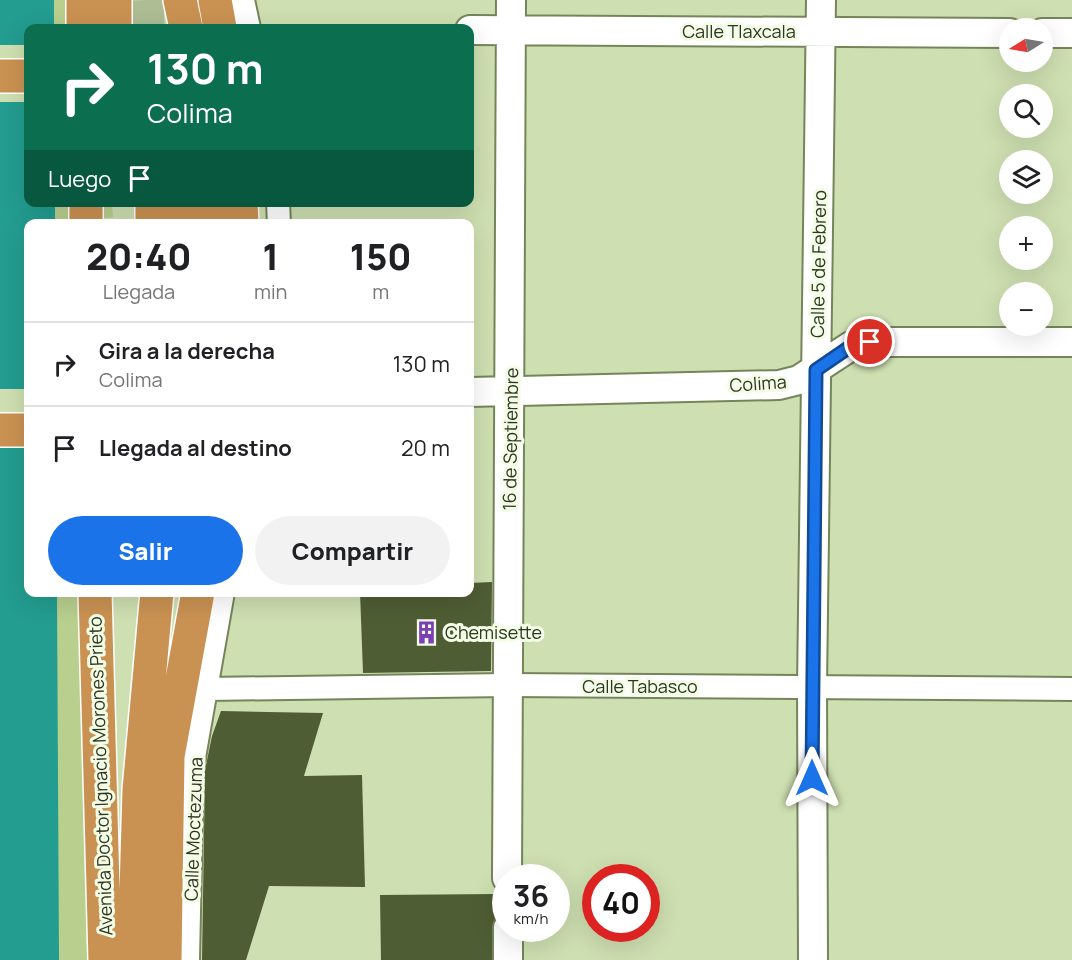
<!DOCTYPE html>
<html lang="es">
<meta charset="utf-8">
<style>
body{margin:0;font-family:Manrope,sans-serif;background:#f2f2f2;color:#202124;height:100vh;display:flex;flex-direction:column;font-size:22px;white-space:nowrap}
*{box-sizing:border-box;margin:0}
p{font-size:20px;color:#757577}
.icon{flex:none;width:33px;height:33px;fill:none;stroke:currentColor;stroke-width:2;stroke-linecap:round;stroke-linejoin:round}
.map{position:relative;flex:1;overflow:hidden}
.panel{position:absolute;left:24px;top:219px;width:450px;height:378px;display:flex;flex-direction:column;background:#fff;border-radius:12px;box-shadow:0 6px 24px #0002}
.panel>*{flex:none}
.top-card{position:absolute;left:24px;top:24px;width:450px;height:183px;border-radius:12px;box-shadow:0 6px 24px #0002;background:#0b6e4f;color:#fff;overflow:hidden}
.needle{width:39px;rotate:259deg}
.tools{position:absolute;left:999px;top:18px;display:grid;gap:12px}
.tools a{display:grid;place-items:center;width:54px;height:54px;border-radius:50%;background:#fff;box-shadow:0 6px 24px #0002;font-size:30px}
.speed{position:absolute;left:492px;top:864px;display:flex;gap:12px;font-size:30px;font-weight:700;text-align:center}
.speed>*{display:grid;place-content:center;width:78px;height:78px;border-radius:50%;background:#fff;box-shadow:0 6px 24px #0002;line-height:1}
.speed small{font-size:15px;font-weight:400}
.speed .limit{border:9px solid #d22;background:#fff;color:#111}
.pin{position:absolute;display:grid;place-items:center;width:51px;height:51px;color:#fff;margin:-26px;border:3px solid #fff;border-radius:50%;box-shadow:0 2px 6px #0007}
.me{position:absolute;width:66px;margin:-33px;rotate:0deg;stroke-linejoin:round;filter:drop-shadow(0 0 4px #0008)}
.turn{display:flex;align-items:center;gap:21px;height:126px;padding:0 24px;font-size:27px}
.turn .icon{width:78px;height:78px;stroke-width:2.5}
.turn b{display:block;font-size:42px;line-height:51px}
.then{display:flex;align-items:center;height:57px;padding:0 24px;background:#0003;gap:12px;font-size:22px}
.eta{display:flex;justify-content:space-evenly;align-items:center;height:102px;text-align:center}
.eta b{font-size:36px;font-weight:800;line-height:42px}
.cta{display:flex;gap:12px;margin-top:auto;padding:12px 24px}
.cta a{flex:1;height:69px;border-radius:36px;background:#1a73e8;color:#fff;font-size:24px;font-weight:800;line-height:69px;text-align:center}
.cta a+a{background:#f2f2f2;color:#202124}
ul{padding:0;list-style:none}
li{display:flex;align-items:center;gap:18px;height:84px;padding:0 24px;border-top:2px solid #e0e0e0}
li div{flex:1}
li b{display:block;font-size:22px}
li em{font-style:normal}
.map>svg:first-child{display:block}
</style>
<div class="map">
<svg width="1072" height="960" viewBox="0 0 1072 960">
<rect width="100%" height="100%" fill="#cedfb1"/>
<path fill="#b8cf8e" d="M0 0H100V28H28V202L112 203 113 217 103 218V223L28 224V592L107 593 103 960H0Z"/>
<path fill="#239d90" d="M0 0H54V28H28V202L55 203V223L28 224V592L57 593 59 960H0Z"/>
<path fill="#cedfb1" d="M0 45H28V102H0Z
M0 389H28V448H0Z"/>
<path fill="#4f5d34" d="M492 582 491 671 363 673 360 592H470V583Z
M221 711 323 713 304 776 362 775 365 887 269 886 246 960H202L205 770 212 736Z
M496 894 497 917 492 928V960H381L380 895Z"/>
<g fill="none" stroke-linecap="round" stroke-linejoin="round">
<path stroke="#aebd94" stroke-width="33" stroke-dasharray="33 16" stroke-linecap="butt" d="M147 0 148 28"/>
<defs>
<path id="minor" d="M243 0 249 28
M278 202 279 224
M208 689 507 685 1072 689
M188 960 192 769 223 592"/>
<path id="tertiary" d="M470 30 1010 33
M1042 33H1072
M470 392 779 385 799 380 851 346 870 342H1072
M507 878 511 0
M508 928V960
M813 960 812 687 821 0"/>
<path id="trunk" d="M83 0V28
M180 0 186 28
M215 0 220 28
M115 28V0
M0 76H28
M86 202V224
M152 202V224
M183 202 184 224
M214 202V224
M241 202 242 224
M0 430H28
M95 592 105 960
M134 960 139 790 157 592
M165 960 168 756 198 592"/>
</defs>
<use href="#minor" stroke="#75855a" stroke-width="26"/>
<use href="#tertiary" stroke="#75855a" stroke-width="32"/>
<use href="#trunk" stroke="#fff" stroke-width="36"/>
<use href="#minor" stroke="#fff" stroke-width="22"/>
<use href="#tertiary" stroke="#fff" stroke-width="28"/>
<use href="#trunk" stroke="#ca9252" stroke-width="33"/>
</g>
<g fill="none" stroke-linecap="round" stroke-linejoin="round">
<defs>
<path id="route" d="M812 778 816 370 851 346 870 342"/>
</defs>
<use href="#route" stroke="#114b97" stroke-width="15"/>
<use href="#route" stroke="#1a73e8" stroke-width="10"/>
</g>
<defs>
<symbol id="building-bare" viewBox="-9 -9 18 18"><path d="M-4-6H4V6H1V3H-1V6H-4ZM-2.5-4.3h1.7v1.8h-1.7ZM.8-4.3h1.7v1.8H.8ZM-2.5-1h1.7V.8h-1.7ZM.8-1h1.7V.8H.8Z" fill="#7c3fb5" stroke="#f3fde5" stroke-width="2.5" paint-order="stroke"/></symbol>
</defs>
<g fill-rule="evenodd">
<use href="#building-bare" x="410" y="616" width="33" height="33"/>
</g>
<g text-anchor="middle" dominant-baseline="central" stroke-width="6" stroke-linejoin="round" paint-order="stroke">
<g font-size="18" fill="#2e3522" stroke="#f3fde5">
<text x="739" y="31">Calle Tlaxcala</text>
<text transform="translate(818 264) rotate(-89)">Calle 5 de Febrero</text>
<text transform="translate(758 383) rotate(-4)">Colima</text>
<text transform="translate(510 439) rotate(-89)">16 de Septiembre</text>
<text x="640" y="686">Calle Tabasco</text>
<text transform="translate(100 776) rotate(-92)">Avenida Doctor Ignacio Morones Prieto</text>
<text transform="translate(193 829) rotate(-88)">Calle Moctezuma</text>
</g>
<g font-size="18" fill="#2e3522" stroke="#f3fde5" text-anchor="start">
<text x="445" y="632">Chemisette</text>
</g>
</g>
</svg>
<div class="tools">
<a><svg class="needle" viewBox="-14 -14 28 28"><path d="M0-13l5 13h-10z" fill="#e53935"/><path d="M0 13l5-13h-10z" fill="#757577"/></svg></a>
<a><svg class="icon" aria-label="search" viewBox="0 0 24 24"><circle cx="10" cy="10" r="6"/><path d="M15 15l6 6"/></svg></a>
<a><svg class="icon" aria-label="layers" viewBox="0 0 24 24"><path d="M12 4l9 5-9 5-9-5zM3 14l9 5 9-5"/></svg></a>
<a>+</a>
<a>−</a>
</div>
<div class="speed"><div>36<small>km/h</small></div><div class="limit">40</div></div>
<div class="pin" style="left:870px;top:342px;background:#d93025"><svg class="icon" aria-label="arrive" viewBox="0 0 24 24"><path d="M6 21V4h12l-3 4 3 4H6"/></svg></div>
<svg class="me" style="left:812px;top:778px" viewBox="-20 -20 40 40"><path d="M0-17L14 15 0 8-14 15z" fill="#1a73e8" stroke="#fff" stroke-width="4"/></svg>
<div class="top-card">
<div class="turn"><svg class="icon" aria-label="right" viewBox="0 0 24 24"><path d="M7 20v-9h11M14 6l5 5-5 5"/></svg><div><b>130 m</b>Colima</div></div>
<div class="then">Luego<svg class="icon" aria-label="arrive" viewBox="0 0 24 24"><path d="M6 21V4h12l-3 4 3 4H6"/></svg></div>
</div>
<section class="panel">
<div class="eta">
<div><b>20:40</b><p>Llegada</p></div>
<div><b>1</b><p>min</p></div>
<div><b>150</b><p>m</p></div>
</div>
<ul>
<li><svg class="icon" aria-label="right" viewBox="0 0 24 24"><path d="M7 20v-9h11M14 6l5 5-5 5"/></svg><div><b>Gira a la derecha</b><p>Colima</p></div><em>130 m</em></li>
<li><svg class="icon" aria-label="arrive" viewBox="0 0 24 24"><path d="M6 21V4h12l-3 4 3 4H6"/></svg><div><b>Llegada al destino</b></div><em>20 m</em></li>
</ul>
<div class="cta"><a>Salir</a><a>Compartir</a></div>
</section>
</div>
